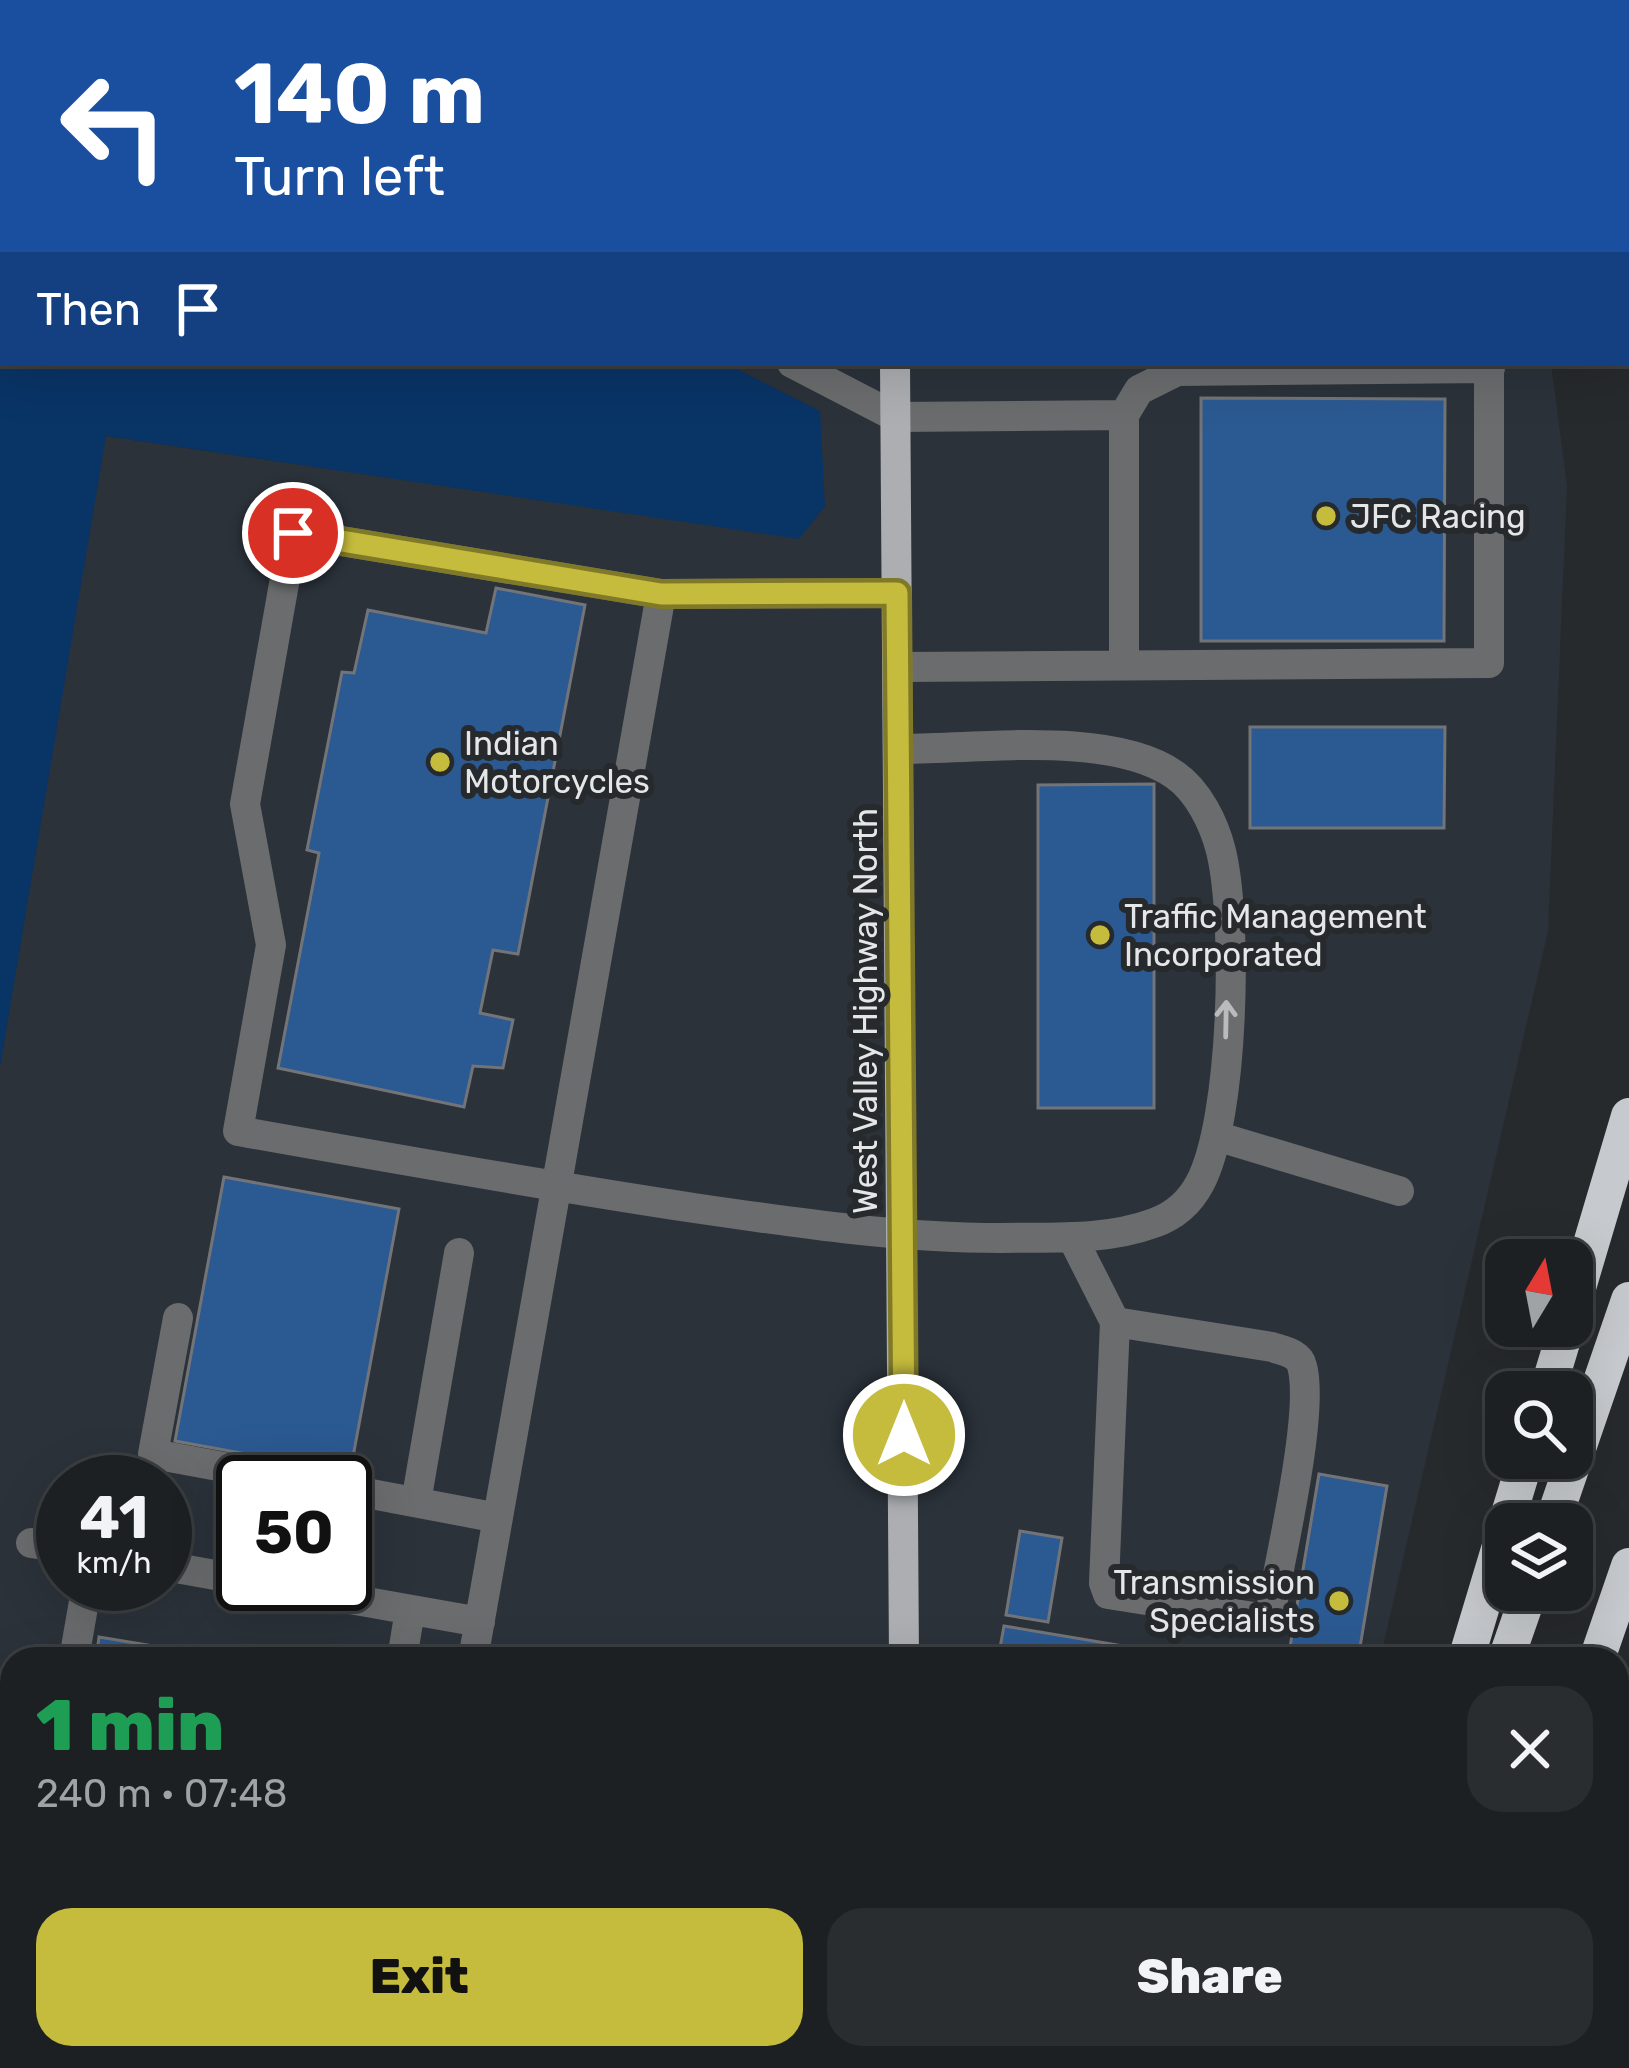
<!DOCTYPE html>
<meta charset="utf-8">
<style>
body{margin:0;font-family:Rubik,sans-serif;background:#2a2d2f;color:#f1f3f6;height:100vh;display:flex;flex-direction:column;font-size:45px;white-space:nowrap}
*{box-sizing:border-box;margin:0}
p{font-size:39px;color:#a0a3a5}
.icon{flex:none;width:66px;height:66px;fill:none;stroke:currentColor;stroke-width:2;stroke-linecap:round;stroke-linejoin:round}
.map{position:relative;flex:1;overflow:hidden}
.details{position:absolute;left:0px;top:1647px;width:1629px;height:423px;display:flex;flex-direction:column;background:#1d2022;border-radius:36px 36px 0 0;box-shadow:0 12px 48px #0002,0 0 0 3px #3b3e40}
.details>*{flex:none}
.banner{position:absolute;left:0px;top:0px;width:1629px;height:366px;box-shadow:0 12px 48px #0002,0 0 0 3px #3b3e40;background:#1a4fa0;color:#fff;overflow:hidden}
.needle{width:78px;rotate:10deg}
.fabs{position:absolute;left:1485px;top:1239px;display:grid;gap:24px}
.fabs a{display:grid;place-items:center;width:108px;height:108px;border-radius:24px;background:#1d2022;box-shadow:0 12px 48px #0002,0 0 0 3px #3b3e40;font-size:60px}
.speed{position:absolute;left:36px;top:1455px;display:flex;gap:24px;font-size:60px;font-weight:700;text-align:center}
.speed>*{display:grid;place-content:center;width:156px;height:156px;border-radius:50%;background:#1d2022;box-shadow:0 12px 48px #0002,0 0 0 3px #3b3e40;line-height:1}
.speed small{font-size:30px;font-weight:400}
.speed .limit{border:6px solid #111;border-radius:18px;background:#fff;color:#111}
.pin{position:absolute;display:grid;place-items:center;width:102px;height:102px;color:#fff;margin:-51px;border:6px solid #fff;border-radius:50%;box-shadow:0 3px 12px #0007}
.me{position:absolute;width:132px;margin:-66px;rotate:0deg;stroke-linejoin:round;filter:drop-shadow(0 0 9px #0008)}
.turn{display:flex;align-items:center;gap:42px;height:252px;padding:0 36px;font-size:54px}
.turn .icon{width:156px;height:156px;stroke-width:2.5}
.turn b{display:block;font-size:84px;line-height:102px}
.then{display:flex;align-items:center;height:114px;padding:0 36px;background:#0003;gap:24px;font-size:45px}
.round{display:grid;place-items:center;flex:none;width:126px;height:126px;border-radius:36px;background:#2a2d2f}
.overview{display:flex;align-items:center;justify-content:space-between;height:204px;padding:0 36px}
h1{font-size:72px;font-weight:800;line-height:90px;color:#1e9e55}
.action{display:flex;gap:24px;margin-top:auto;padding:24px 36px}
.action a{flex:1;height:138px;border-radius:36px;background:#c5bc3d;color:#111;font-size:48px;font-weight:800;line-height:138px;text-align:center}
.action a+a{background:#2a2d2f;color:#f1f3f6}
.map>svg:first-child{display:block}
</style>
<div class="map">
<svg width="1629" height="2068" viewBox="0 0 1629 2068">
<rect width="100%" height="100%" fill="#272a2d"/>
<path fill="#2b323a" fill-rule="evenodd" d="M425 0H1307L1318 3H426Z
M725 363H1551L1567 486 1548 931 1380 1659H12V2058H1289L1286 2068H898L845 2059 844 2068H0V1066L105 436 798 538 820 411ZM63 1482H165V1584H63ZM243 1482H345V1584H243Z"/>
<path fill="#093466" d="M0 0 426 3H3V363H725L820 411 825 506 799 539 106 436 0 1066Z"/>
<path fill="#2b5991" stroke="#727478" stroke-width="3" d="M1201 398 1445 399 1444 641H1201Z
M496 588 585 605 518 954 493 950 480 1013 513 1020 503 1068 473 1066 464 1107 278 1068 319 853 307 850 342 672 354 673 368 610 486 633Z
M1250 727H1445L1444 828H1250Z
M1154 784V1108H1038V785Z
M224 1177 399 1209 350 1473 175 1441Z
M1319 1474 1387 1486 1358 1659H1288Z
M1020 1531 1062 1538 1048 1622 1006 1615Z
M1004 1626 1201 1659H998Z
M99 1637 232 1659H96Z
M478 2058H564L562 2068H477Z"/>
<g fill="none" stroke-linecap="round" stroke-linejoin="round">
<path stroke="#6b6c6e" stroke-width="30" d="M716 3V0
M792 363 896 417 1124 415
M897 593 661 594 293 533 245 804 271 945 238 1131C390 1158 541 1185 694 1208 797 1223 897 1238 1001 1238 1051 1237 1105 1241 1154 1223 1174 1216 1190 1202 1200 1183 1234 1119 1238 921 1221 851 1214 823 1198 791 1175 775 1112 730 975 749 899 749
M1124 665V415L1139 390 1177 371 1490 368
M898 667 1489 663V363
M1216 1136 1399 1191
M1072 1237 1115 1322 1104 1583 1108 1594 1260 1618 1271 1611C1280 1558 1315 1412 1302 1366 1299 1353 1283 1351 1272 1347L1115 1322
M178 1318 153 1454 305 1482
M345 1489 498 1518
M416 1502 459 1253
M31 1543 63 1548
M165 1566 243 1580
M265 1584 480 1622
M74 1659 87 1584
M402 1659 410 1610
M473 1659 661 594
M1034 2058 1035 2068
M1 2068 12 2007
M329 2068 331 2058
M401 2068 403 2058"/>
<path stroke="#acaeb2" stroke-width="30" d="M892 0V3
M895 363 904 1659
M903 2068V2058"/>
<path stroke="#c6c9cd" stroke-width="36" d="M1572 1308 1629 1116
M1547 1392 1567 1326
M1506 1524 1526 1458
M1552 1524 1629 1300
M1466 1659 1506 1526
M1506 1659 1530 1590
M1597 1659 1629 1566
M1368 2068 1371 2058
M1469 2068 1472 2058"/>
</g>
<defs><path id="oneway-shaft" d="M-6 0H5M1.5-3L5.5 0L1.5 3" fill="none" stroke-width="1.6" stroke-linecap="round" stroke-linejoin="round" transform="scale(3)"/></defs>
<use stroke="#babbbd" href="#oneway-shaft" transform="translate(1226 1019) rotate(-89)"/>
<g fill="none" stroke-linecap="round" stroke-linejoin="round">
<defs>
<path id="route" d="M293 533 661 594 897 593 904 1435"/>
</defs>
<use href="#route" stroke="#807a28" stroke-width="30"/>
<use href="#route" stroke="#c5bc3d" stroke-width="21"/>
</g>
<g fill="#c5bc3d" stroke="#272a2d" stroke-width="4.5">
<circle cx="1326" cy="516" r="12"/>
<circle cx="440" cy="762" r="12"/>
<circle cx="1100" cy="935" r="12"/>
<circle cx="1339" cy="1601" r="12"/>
</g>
<g text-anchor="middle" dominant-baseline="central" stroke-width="12" stroke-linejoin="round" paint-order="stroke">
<g font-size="33" fill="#e4e6e8" stroke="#272a2d" text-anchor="start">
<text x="1350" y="516">JFC Racing</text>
<text x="464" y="743">Indian<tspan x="464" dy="38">Motorcycles</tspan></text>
<text x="1124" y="916">Traffic Management<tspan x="1124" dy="38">Incorporated</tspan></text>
<text x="1315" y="1582" text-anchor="end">Transmission<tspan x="1315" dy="38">Specialists</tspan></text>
</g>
<g font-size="33" fill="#e4e6e8" stroke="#272a2d">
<text transform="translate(865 1011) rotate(-90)">West Valley Highway North</text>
</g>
</g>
</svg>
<div class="fabs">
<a><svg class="needle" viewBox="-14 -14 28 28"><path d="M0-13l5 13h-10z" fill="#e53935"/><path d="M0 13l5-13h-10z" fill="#a0a3a5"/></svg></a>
<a><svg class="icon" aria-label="search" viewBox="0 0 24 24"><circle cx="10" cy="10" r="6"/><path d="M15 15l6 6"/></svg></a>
<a><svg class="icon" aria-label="layers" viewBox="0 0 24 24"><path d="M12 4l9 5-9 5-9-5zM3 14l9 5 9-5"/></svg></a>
</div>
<div class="speed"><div>41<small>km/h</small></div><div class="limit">50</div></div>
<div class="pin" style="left:293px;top:533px;background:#d93025"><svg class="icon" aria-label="arrive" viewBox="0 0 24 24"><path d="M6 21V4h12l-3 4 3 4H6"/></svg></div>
<svg class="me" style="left:904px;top:1435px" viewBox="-20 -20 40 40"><circle r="17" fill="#c5bc3d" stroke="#fff" stroke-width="3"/><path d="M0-11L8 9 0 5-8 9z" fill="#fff"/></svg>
<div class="banner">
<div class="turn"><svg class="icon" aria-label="left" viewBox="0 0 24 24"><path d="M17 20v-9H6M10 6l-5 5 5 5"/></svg><div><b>140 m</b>Turn left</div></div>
<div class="then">Then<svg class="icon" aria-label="arrive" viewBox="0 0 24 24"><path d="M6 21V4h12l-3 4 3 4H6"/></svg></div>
</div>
<section class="details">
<div class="overview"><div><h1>1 min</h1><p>240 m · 07:48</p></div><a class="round"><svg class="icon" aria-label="close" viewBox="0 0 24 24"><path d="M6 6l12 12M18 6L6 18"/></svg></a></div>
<div class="action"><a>Exit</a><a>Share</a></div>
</section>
</div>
